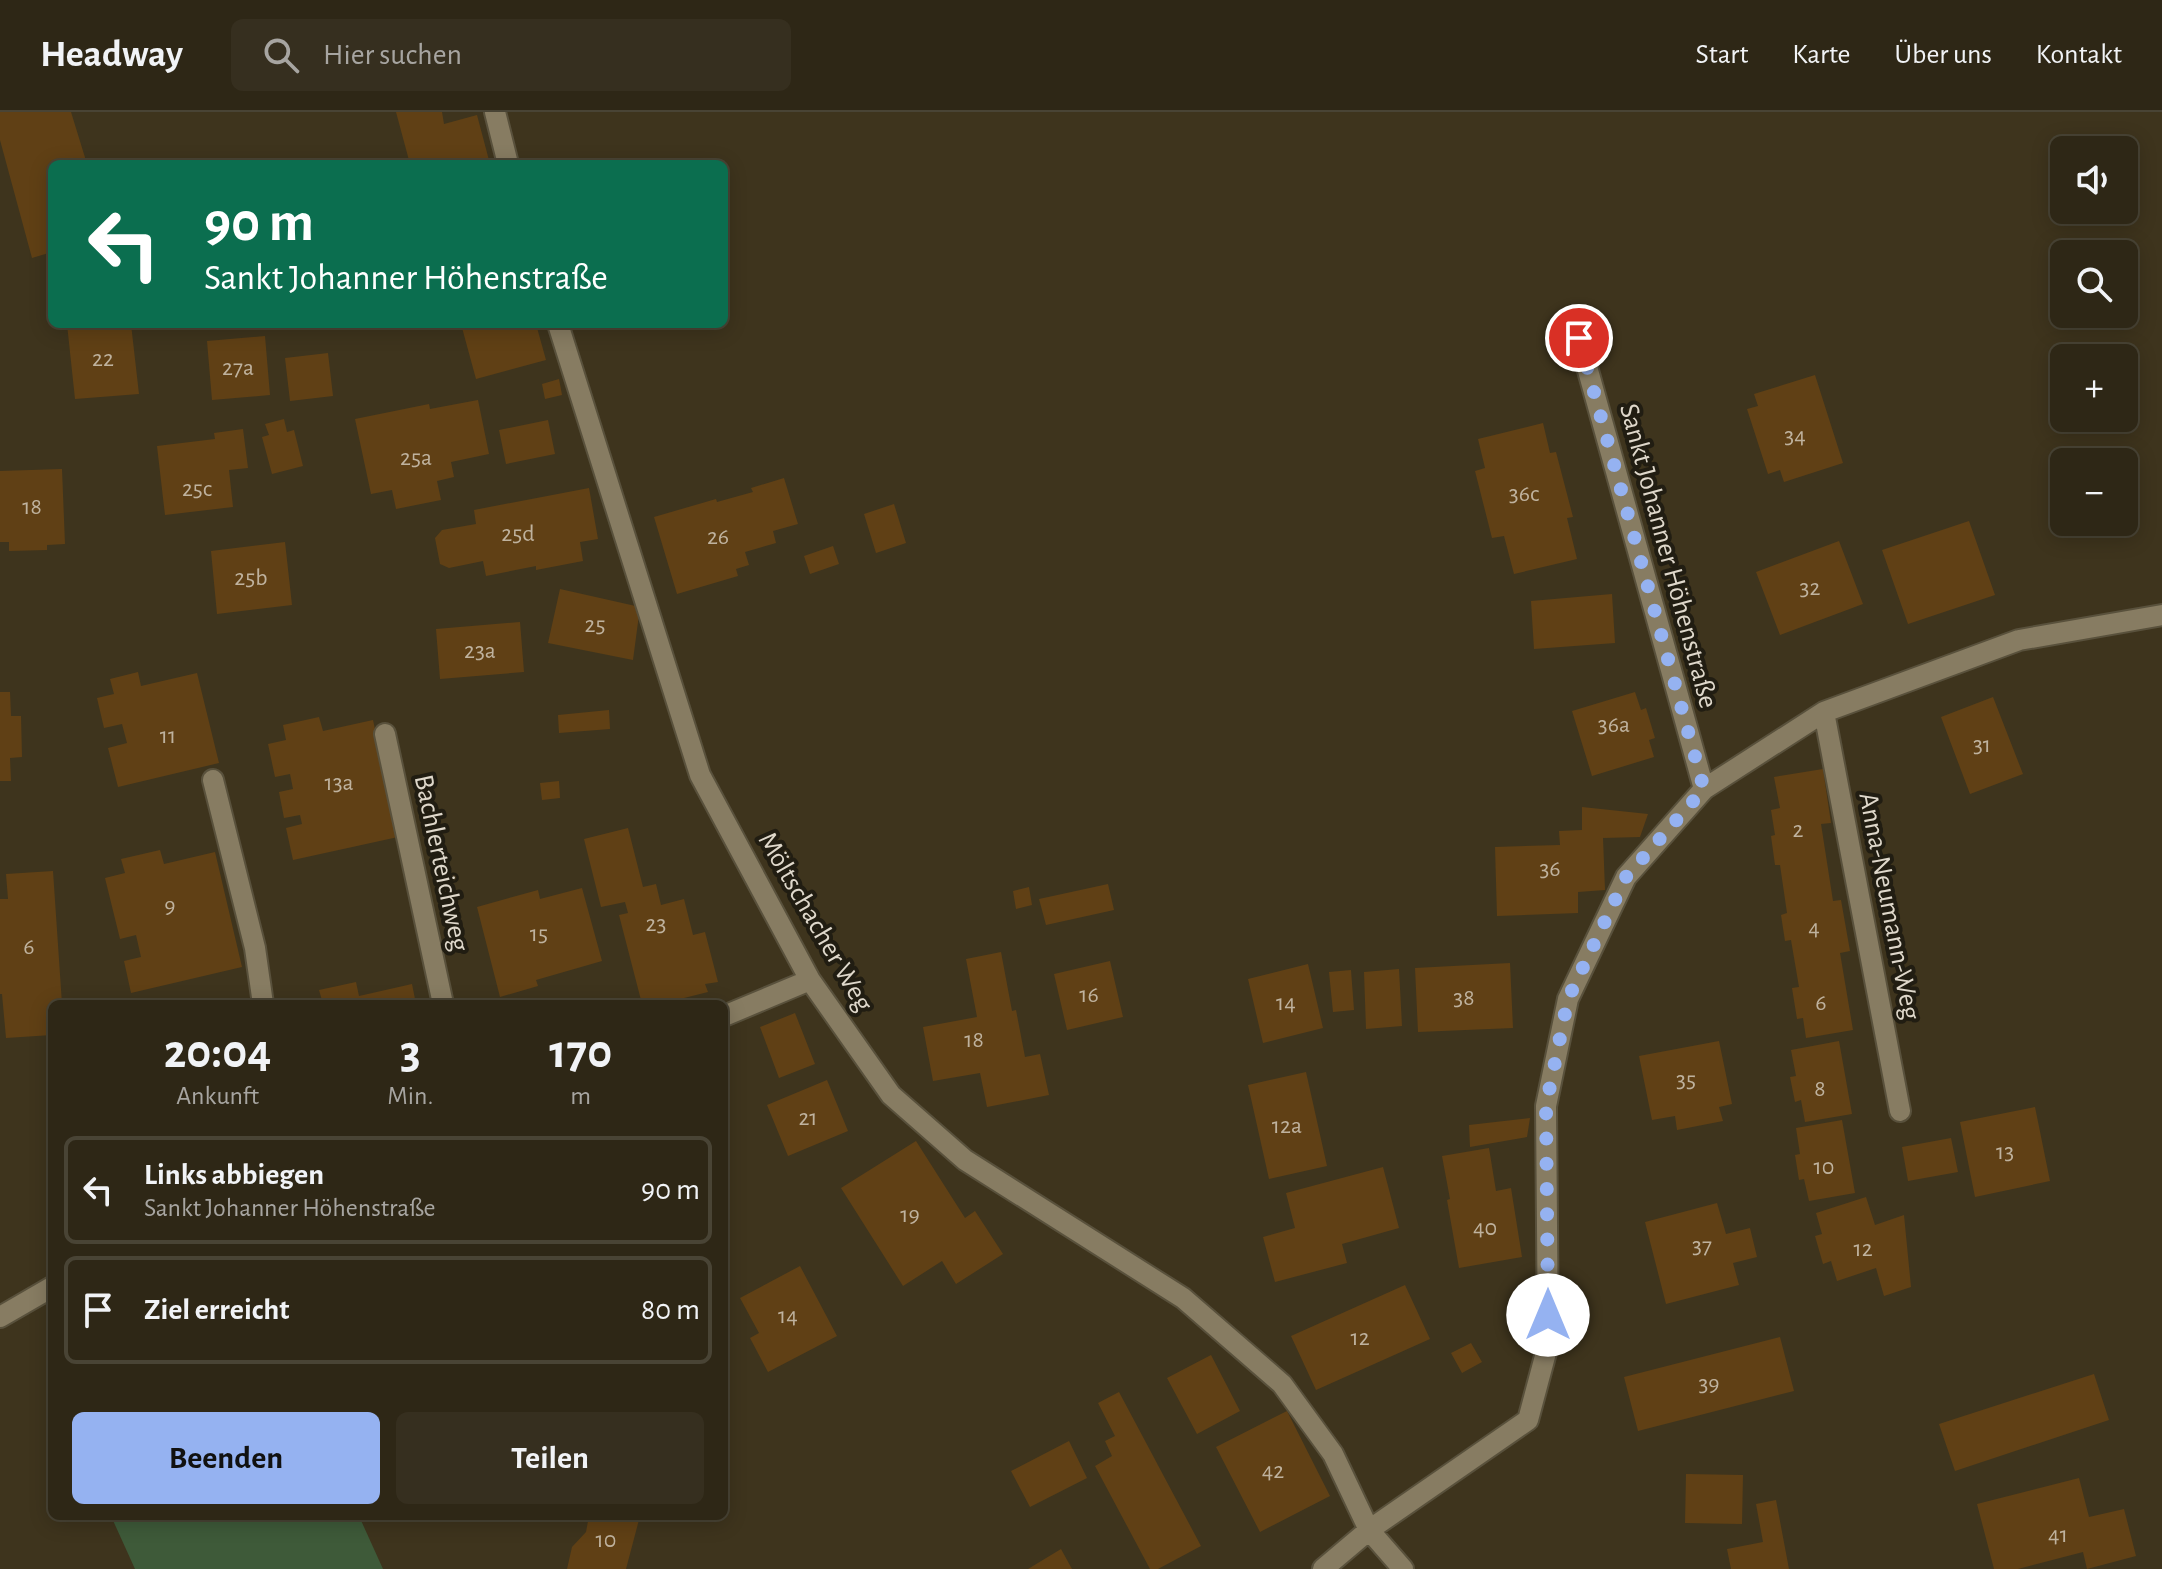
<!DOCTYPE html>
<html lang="de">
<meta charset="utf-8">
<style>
body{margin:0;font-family:"Alegreya Sans",sans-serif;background:#362f1f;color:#f1f3f6;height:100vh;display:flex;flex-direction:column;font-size:30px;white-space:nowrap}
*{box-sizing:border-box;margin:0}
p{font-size:26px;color:#a7a5a1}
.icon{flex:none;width:44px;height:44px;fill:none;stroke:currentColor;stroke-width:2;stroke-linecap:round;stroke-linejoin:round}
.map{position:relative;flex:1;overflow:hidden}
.sheet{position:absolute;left:48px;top:888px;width:680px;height:520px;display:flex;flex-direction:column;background:#2e2716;border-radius:12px;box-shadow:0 4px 20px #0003,0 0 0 2px #494435}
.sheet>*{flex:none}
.guide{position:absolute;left:48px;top:48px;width:680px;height:168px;border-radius:12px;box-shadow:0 4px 20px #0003,0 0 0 2px #494435;background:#0b6e4f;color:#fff;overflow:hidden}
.tools{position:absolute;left:2050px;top:24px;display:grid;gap:16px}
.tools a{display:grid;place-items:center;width:88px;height:88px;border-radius:12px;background:#2e2716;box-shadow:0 4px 20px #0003,0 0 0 2px #494435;font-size:40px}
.pin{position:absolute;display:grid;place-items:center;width:68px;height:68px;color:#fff;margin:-34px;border:4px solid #fff;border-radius:50%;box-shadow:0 2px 8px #0007}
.me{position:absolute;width:88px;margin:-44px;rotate:0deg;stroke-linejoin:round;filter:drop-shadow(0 0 6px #0008)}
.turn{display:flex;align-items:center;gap:28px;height:168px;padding:0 24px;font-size:36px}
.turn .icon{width:104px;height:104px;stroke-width:2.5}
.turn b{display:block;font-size:56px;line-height:68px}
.eta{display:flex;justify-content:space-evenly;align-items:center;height:136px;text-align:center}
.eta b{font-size:48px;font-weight:700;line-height:56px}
.cta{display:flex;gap:16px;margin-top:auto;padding:16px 24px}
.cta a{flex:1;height:92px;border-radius:12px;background:#95b2f1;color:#111;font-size:32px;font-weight:700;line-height:92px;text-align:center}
.cta a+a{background:#362f1f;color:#f1f3f6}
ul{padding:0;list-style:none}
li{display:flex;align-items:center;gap:24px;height:108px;margin:0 16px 12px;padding:0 8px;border:4px solid #494435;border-radius:12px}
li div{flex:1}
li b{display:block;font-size:30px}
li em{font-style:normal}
header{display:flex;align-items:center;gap:48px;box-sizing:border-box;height:112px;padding:0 40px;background:#2e2716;border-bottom:2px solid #494435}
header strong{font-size:38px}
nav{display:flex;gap:44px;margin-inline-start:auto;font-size:28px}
.search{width:560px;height:72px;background:#362f1f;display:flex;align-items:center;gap:20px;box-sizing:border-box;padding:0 28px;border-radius:12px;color:#a7a5a1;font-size:30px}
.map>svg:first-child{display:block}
</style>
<header>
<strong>Headway</strong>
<div class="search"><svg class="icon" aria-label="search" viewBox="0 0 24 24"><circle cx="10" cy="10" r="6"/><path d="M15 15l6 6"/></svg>Hier suchen</div>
<nav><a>Start</a><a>Karte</a><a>Über uns</a><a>Kontakt</a></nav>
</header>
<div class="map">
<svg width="2162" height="1457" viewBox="0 0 2162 1457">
<rect width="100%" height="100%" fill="#3e341d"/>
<path fill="#3e5a39" d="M111 1404H359L383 1457H135Z"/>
<path fill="#604015" d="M0 0H71L87 52H52V140L32 146 0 28Z
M396 0H442L444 12 477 3 490 52H410Z
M67 212H131L139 282 75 287Z
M461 212H536L546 248 476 267Z
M265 224 270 283 212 288 207 229Z
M328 241 333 284 290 289 285 246Z
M1815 263 1843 351 1784 370 1780 358 1768 362 1747 297 1758 294 1754 282Z
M559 267 562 283 545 287 542 272Z
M478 288 489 342 451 350 454 365 437 369 441 388 396 397 392 378 371 382 355 307 429 292 430 297Z
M284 307 287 320 294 318 303 354 272 362 262 325 269 323 265 312Z
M548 308 555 342 506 352 499 318Z
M1543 311 1550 341 1556 340 1573 405 1567 406 1577 447 1514 462 1504 424 1492 426 1475 359 1485 356 1478 327Z
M243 317 248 356 229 358 233 395 165 403 157 334 215 327 214 321Z
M62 357 65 432 47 433V438L9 439V430H0V359Z
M784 366 798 412 773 419 776 431 745 440 749 453 736 457 738 464 677 482 654 405 716 387 717 390 753 380 751 376Z
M589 376 598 427 580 430 583 449 536 458V454L486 464 483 449 449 456 440 452 435 426 442 418 476 412 474 398Z
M894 392 906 431 876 441 864 402Z
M1969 409 1995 483 1908 512 1882 438Z
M1839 429 1863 492 1780 523 1756 460Z
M285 430 292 493 217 502 211 439Z
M833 434 839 452 810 462 804 444Z
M560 477 640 495 633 548 548 531Z
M1612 482 1615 531 1534 537 1531 489Z
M520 510 524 560 440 567 436 517Z
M138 560 141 574 197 561 219 651 118 675 108 636 127 631 122 612 104 616 97 586 114 582 110 567Z
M0 580H10L11 604H21L22 645 10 646 11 669H0Z
M1635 580 1641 598 1646 596 1655 626 1649 628 1654 645 1592 664 1572 599Z
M1993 585 2023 662 1970 682 1941 605Z
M609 598 610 617 559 621 558 603Z
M319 605 323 619 373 608 398 725 293 748 286 716 302 712 300 703 284 706 279 680 293 677 290 662 275 665 268 632 286 628 283 613Z
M1823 657 1831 711 1821 712 1833 789 1841 788 1850 839 1840 841 1853 918 1806 926 1803 906 1797 907 1792 876 1799 875 1791 828 1785 829 1781 803 1787 801 1780 753H1775L1771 724 1775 723 1771 698 1780 696 1774 665Z
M559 669 560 686 542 688 540 671Z
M1582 695 1648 702 1640 725 1603 726 1605 778 1578 780V801L1497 804 1495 735 1560 733 1559 719 1582 718Z
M628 716 643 775 656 772 661 793 684 787 693 823 705 820 718 870 705 872 708 880 660 892H642L619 803 628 801 625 790 601 795 584 727Z
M160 738 164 752 215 740 242 855 131 881 124 849 141 845 136 823 120 827 105 766 125 761 121 747Z
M53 759 62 892H52V923L6 926 2 882H0V787H8L6 762Z
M1108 772 1114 798 1046 813 1039 787Z
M1029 775 1032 793 1016 797 1013 779Z
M582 776 602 849 536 868 538 874 500 885 477 795 538 778 540 787Z
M1001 840 1012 899 1016 898 1025 945 1040 942 1049 983 987 995 980 961 933 969 923 915 977 905 966 847Z
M1110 849 1123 905 1067 918 1054 862Z
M1510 851 1513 916 1418 920 1415 856Z
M1308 852 1323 916 1263 931 1248 867Z
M1399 857 1402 914 1366 917 1364 860Z
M1351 858 1354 898 1333 900 1329 860Z
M356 870 359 884 412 872 416 892H323L319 878Z
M795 901 815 952 779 966 760 915Z
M1719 929 1732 992 1719 995 1723 1009 1677 1018 1675 1004 1652 1008 1639 944Z
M1839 929 1852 1002 1805 1010 1801 988 1795 990 1790 965 1796 964 1791 938Z
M1306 960 1327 1054 1269 1067 1248 973Z
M827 968 848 1019 788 1044 767 993Z
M2035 995 2050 1069 1975 1085 1960 1010Z
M1530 1006 1527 1025 1470 1035 1469 1013Z
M1842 1008 1855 1081 1809 1089 1804 1067 1799 1068 1795 1043 1800 1042 1796 1016Z
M1951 1026 1958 1060 1908 1069 1902 1035Z
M916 1029 965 1106 975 1099 1003 1142 956 1172 942 1149 903 1174 841 1076Z
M1489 1036 1496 1079 1511 1076 1522 1145 1459 1156 1447 1088 1450 1087 1442 1044Z
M1383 1055 1399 1116 1342 1132 1347 1151 1275 1170 1263 1125 1295 1116 1286 1081Z
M1866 1085 1875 1113 1904 1103 1911 1175 1884 1184 1876 1156 1837 1169 1831 1149 1823 1152 1815 1124 1822 1122 1816 1101Z
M1717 1091 1726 1122 1750 1116 1757 1145 1733 1151 1739 1173 1666 1192 1645 1110Z
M800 1154 837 1224 768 1260 750 1226 759 1221 740 1186Z
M1405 1173 1430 1227 1316 1278 1291 1224Z
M1780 1225 1794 1279 1638 1319 1624 1265Z
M1471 1231 1482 1250 1462 1261 1451 1241Z
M1211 1243 1240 1299 1197 1322 1167 1266Z
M2094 1262 2109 1308 1955 1359 1939 1312Z
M1119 1280 1201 1434 1158 1457H1150L1095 1354 1112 1344 1105 1329 1115 1324 1098 1291Z
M1287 1299 1330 1384 1260 1420 1216 1335Z
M1069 1329 1087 1366 1030 1395 1011 1359Z
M1686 1362 1743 1363 1742 1412 1685 1411Z
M2079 1366 2089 1405 2124 1397 2136 1444 2087 1457 2083 1440 2018 1457H1994L1977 1392Z
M1776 1388 1789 1457H1731L1727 1437 1763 1430 1756 1392Z
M589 1404H640L626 1457H567L572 1435 586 1420Z
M1061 1437 1072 1457H1028Z"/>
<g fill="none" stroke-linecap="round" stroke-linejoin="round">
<defs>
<path id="minor" d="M495 0 508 52
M558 212 700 663 810 868 891 983 965 1048 1183 1186 1282 1272 1333 1342 1369 1418 1403 1457
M1579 226 1704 677
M1824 600 1900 999
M385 622 443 892
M213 668 255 836 263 892
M724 904 810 868
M0 1205 52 1175
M1323 1457 1369 1418 1528 1308 1548 1233 1546 994 1568 887 1626 765 1704 677 1824 600 2019 528 2162 503"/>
</defs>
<use href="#minor" stroke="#59513c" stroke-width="24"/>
<use href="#minor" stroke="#877c62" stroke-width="20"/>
</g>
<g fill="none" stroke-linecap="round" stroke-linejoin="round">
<path stroke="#95b2f1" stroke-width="14" stroke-dasharray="0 25.2" d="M1548 1203 1546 994 1568 887 1626 765 1704 677 1579 226"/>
</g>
<g text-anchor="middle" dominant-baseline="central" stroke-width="8" stroke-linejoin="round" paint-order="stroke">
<g font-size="24" fill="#bfb29e">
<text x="103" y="247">22</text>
<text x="238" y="256">27a</text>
<text x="1795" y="324">34</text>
<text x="416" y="346">25a</text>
<text x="197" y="377">25c</text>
<text x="1524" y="382">36c</text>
<text x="32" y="395">18</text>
<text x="518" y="422">25d</text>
<text x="718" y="425">26</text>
<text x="251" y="466">25b</text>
<text x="1810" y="476">32</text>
<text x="595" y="513">25</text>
<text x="480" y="539">23a</text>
<text x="1614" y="613">36a</text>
<text x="168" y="624">11</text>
<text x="1982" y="633">31</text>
<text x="339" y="671">13a</text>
<text x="1798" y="718">2</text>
<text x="1550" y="757">36</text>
<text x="170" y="794">9</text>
<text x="656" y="812">23</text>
<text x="1814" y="816">4</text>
<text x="539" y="822">15</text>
<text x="29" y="835">6</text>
<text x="1089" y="883">16</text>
<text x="1464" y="886">38</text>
<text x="1286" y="891">14</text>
<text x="1821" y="891">6</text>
<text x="974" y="928">18</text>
<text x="1686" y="968">35</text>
<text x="1820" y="977">8</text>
<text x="808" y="1006">21</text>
<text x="1287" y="1014">12a</text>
<text x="2005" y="1040">13</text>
<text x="1824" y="1055">10</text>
<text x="910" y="1103">19</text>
<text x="1485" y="1116">40</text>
<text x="1702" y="1134">37</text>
<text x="1863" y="1137">12</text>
<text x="788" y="1204">14</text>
<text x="1360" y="1226">12</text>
<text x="1709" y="1272">39</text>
<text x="1273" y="1359">42</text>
<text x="2058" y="1423">41</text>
<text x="606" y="1428">10</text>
</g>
<g font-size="28" fill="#dfd8cb" stroke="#211d12">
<text transform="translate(1668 444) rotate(75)">Sankt Johanner Höhenstraße</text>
<text transform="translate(441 751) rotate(78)">Bachlerteichweg</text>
<text transform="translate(1889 794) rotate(79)">Anna-Neumann-Weg</text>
<text transform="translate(815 810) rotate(60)">Möltschacher Weg</text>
</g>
</g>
</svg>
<div class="tools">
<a><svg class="icon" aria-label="sound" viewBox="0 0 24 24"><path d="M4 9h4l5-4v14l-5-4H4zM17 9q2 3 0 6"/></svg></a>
<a><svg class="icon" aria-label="search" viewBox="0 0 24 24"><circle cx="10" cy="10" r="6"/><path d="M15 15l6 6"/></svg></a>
<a>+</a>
<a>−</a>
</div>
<div class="pin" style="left:1579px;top:226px;background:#d93025"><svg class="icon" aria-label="arrive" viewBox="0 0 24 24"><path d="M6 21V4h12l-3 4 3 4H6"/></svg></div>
<svg class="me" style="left:1548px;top:1203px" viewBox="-20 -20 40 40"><circle r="19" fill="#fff"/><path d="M0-13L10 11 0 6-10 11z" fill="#95b2f1"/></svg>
<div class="guide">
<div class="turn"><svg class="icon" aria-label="left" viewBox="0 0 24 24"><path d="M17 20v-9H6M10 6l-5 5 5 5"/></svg><div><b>90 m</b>Sankt Johanner Höhenstraße</div></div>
</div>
<section class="sheet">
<div class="eta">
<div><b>20:04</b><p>Ankunft</p></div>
<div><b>3</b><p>Min.</p></div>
<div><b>170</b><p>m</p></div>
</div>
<ul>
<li><svg class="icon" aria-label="left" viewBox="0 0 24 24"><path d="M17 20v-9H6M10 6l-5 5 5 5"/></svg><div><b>Links abbiegen</b><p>Sankt Johanner Höhenstraße</p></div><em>90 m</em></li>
<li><svg class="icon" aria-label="arrive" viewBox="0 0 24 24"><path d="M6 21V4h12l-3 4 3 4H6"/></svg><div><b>Ziel erreicht</b></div><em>80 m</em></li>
</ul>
<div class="cta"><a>Beenden</a><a>Teilen</a></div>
</section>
</div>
